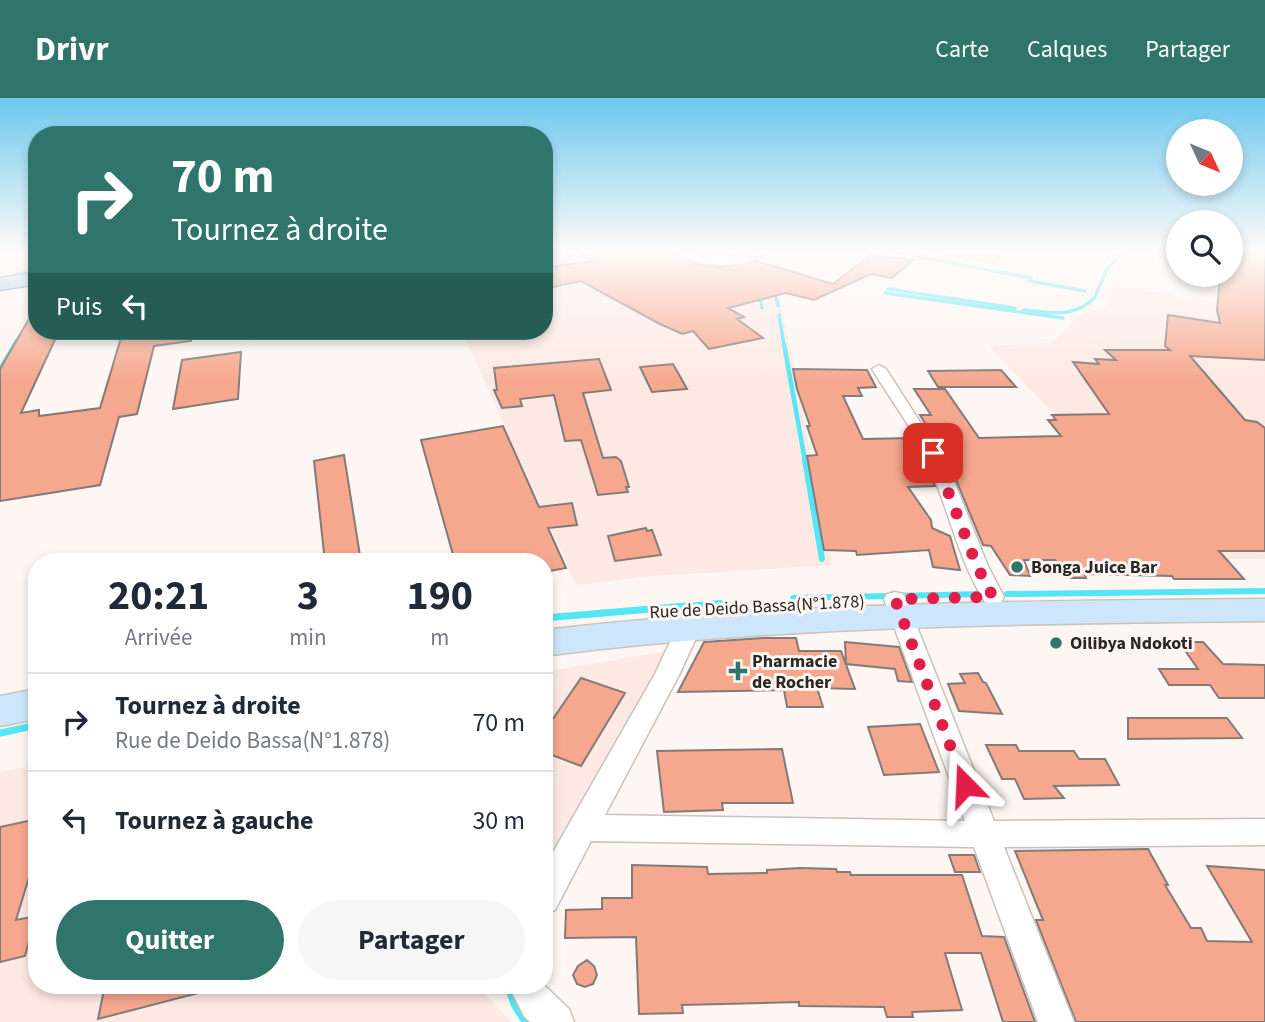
<!DOCTYPE html>
<html lang="fr">
<meta charset="utf-8">
<style>
body{margin:0;font-family:"Source Sans 3",sans-serif;background:#f6f6f7;color:#1f2937;height:100vh;display:flex;flex-direction:column;font-size:26px;white-space:nowrap}
*{box-sizing:border-box;margin:0}
p{font-size:23px;color:#747a83}
.icon{flex:none;width:38px;height:38px;fill:none;stroke:currentColor;stroke-width:2;stroke-linecap:round;stroke-linejoin:round}
.map{position:relative;flex:1;overflow:hidden}
.drawer{position:absolute;left:28px;top:455px;width:525px;height:441px;display:flex;flex-direction:column;background:#fff;border-radius:28px;box-shadow:0 4px 10px #0003}
.drawer>*{flex:none}
.hud{position:absolute;left:28px;top:28px;width:525px;height:214px;border-radius:28px;box-shadow:0 4px 10px #0003;background:#2f756b;color:#fff;overflow:hidden}
.needle{width:46px;rotate:134deg}
.controls{position:absolute;left:1166px;top:21px;display:grid;gap:14px}
.controls a{display:grid;place-items:center;width:77px;height:77px;border-radius:50%;background:#fff;box-shadow:0 4px 10px #0003;font-size:35px}
.pin{position:absolute;display:grid;place-items:center;width:60px;height:60px;color:#fff;margin:-30px;border-radius:14px;box-shadow:0 4px 10px #0006}
.me{position:absolute;width:77px;margin:-38px;rotate:339deg;stroke-linejoin:round;filter:drop-shadow(0 0 5px #0008)}
.turn{display:flex;align-items:center;gap:24px;height:147px;padding:0 28px;font-size:32px}
.turn .icon{width:91px;height:91px;stroke-width:2.5}
.turn b{display:block;font-size:49px;line-height:60px}
.then{display:flex;align-items:center;height:66px;padding:0 28px;background:#0003;gap:14px;font-size:26px}
.eta{display:flex;justify-content:space-evenly;align-items:center;height:119px;text-align:center}
.eta b{font-size:42px;font-weight:700;line-height:49px}
.button{display:flex;gap:14px;margin-top:auto;padding:14px 28px}
.button a{flex:1;height:80px;border-radius:42px;background:#2f756b;color:#fff;font-size:28px;font-weight:700;line-height:80px;text-align:center}
.button a+a{background:#f6f6f7;color:#1f2937}
ul{padding:0;list-style:none}
li{display:flex;align-items:center;gap:21px;height:98px;padding:0 28px;border-top:2px solid #e0e1e3}
li div{flex:1}
li b{display:block;font-size:26px}
li em{font-style:normal}
header{display:flex;align-items:center;gap:42px;box-sizing:border-box;height:98px;padding:0 35px;background:#2f756b;color:#fff}
header strong{font-size:33px}
nav{display:flex;gap:38px;margin-inline-start:auto;font-size:24px}
.map>svg:first-child{display:block}
</style>
<header>
<strong>Drivr</strong>
<nav><a>Carte</a><a>Calques</a><a>Partager</a></nav>
</header>
<div class="map">
<svg width="1265" height="924" viewBox="0 0 1265 924">
<rect width="100%" height="100%" fill="#fef6f2"/>
<path fill="#fde9e3" d="M544 154H679L725 171 781 202 832 467 654 478 576 487 462 233H544Z
M1115 188 1219 205 1265 244V461L1002 464 1091 355 989 248 1051 245 1080 218 1106 207Z
M669 553 544 768V574Z
M37 667V887H476L511 924H0V674Z"/>
<path fill="#c9f0bc" d="M921 154H1006L994 166Z"/>
<g fill="none" stroke-linecap="round" stroke-linejoin="round">
<path stroke="#52e6f6" stroke-width="3.5" d="M895 154 1031 180
M16 176 37 173
M1030 183 1085 193
M888 191 1015 210
M775 192 778 208
M885 195 1063 220
M1096 196 1106 173 1122 154
M754 197 761 204 762 210
M1024 212C1050 215 1076 220 1095 199
M779 217 784 247
M14 247 17 242"/>
<path stroke="#52e6f6" stroke-width="4.5" d="M784 246 805 363
M0 271 15 246"/>
<path stroke="#52e6f6" stroke-width="6" d="M805 362 822 461
M1007 496 1265 493
M793 500 987 496
M666 510 720 505"/>
<path stroke="#52e6f6" stroke-width="7" d="M544 520 687 508
M0 635 37 627"/>
<path stroke="#52e6f6" stroke-width="10" d="M509 887 516 907 527 924"/>
</g>
<path fill="#f6a88e" stroke="#847a77" stroke-width="2" d="M578 154H673L696 166 721 169 756 163 833 186 871 157 913 162 892 180 871 176 814 202 786 195 728 210 744 219 737 221 763 240 709 251 693 233 682 236 658 225 581 183 544 191V170L592 163Z
M1230 154H1265V262L1190 258 1245 322 1257 324 1265 330V453H1219L1244 481H1174L1172 478 1085 476 1086 480H1068L1055 462H1024L1030 478 1010 477 991 448 983 447 949 365 920 317H931L914 291H945L979 340 1061 338 1048 322H1056L1052 317 1109 316 1073 264 1099 266 1095 261 1116 262 1105 252H1170L1165 248 1168 217 1220 225 1217 212 1220 181 1223 182V177H1230Z
M37 207V233H59L21 315 39 312V318L100 310 123 233H190L191 243 154 248 137 316 119 319 100 387 0 403V271Z
M241 254 238 301 173 311 182 262Z
M599 261 611 292 583 295 603 360 616 359 621 363 629 389H626L628 394 598 397 581 342 565 343 554 297 520 301 522 308 502 310 494 292H497L494 270Z
M673 266 687 291 652 294 640 269Z
M793 271 867 272 876 289 858 290 862 298H843L863 341 913 340 935 388 908 389 931 422 932 430 950 438 960 472 933 469 929 452 857 457 856 453 824 452 807 358 817 357 807 328H810L797 291Z
M1001 272 1016 289H938L928 273Z
M503 328 539 409 572 405 577 427 548 430 566 470 544 474V464H455L421 342Z
M344 357 361 464H325L314 363Z
M646 430 647 433 652 432 661 457 615 463 608 438Z
M763 540H796L799 553H841L855 591 817 590 823 609H787L784 592 678 594 704 544Z
M845 544 899 549 912 584 898 583 895 571 846 566Z
M1179 544H1203L1223 566 1265 567V600H1219L1210 587H1169L1159 571H1198Z
M978 575 983 584 986 585 1002 616 959 613 948 586 965 585 960 576Z
M581 580 625 595 581 668 544 654V634Z
M1128 620H1227L1242 640 1128 641Z
M920 626 939 674 884 677 868 629Z
M986 647H1016L1019 653H1074L1079 661H1105L1119 687 1054 688 1064 700 1024 701 1015 681H1002Z
M782 651 793 705H722L723 712 664 714 657 653Z
M37 721V763H34L16 822 36 818 25 858 0 864V729Z
M1148 751 1168 787H1165L1191 830H1201L1207 843 1252 844 1207 768 1265 772V924H1076L1036 822H1043L1015 753Z
M949 757H974L980 774H955Z
M632 767 707 769 708 776 767 775V772L800 770 836 771 837 774H850L851 777H962L982 838 1004 839 1035 924H1003L981 855H945L962 912 912 914 913 919H887L884 909 799 908V904L682 907 683 915 639 916 636 839 565 840 566 812 602 811V800H632Z
M587 862 594 868 597 877 593 886 585 889 577 886 573 877 578 868Z
M105 887H206V893L98 921Z"/>
<g fill="none" stroke-linecap="round" stroke-linejoin="round">
<defs>
<path id="minor" d="M676 154 732 159 766 154C745 172 698 170 676 154Z
M879 267 886 271 947 366 988 468 1004 499 1001 504 993 506 985 504C959 463 949 414 930 369 916 335 891 302 872 271Z
M895 494 903 496 906 501 994 723 1265 721V747L1004 749 1074 924H1038L974 749 591 743 555 812 544 816V770L655 576 678 527 682 521 690 519 698 521 702 527 679 577 605 717 965 723 884 501 887 496Z
M508 887H544L569 911 574 924H530L524 918Z"/>
<path id="secondary" d="M1265 501V523C1024 526 784 527 544 558V532C784 504 1024 503 1265 501Z
M37 591V621L0 628V598Z"/>
<path id="primary" d="M37 174V186L0 192V180Z"/>
</defs>
<use href="#minor" stroke="#cac1bb" stroke-width="3"/>
<use href="#secondary" stroke="#cac1bb" stroke-width="3"/>
<use href="#primary" stroke="#477dab" stroke-width="3"/>
<use href="#minor" fill="#fff" fill-rule="evenodd"/>
<use href="#secondary" fill="#cde6fc" fill-rule="evenodd"/>
<use href="#primary" fill="#9acdf8" fill-rule="evenodd"/>
</g>
<linearGradient id="sky" x2="0" y2="1"><stop stop-color="#6cc8ee"/><stop offset="0.54" stop-color="#fffbf9"/><stop offset="1" stop-color="#fffbf9" stop-opacity="0"/></linearGradient>
<rect width="1265" height="284" fill="url(#sky)"/>
<g fill="none" stroke-linecap="round" stroke-linejoin="round">
<path stroke="#e11d48" stroke-width="12" stroke-dasharray="0 21.6" d="M933 355 977 468 993 499 895 501 965 687"/>
</g>
<g fill="#2f756b" stroke="#fef6f2" stroke-width="2.5">
<circle cx="1017" cy="469" r="7"/>
<circle cx="1056" cy="545" r="7"/>
<path d="M734.5 562.5h7v7h7v7h-7v7h-7v-7h-7v-7h7z"/>
</g>
<g text-anchor="middle" dominant-baseline="central" stroke-width="6" stroke-linejoin="round" paint-order="stroke">
<g font-size="18" font-weight="bold" fill="#292623" stroke="#fef6f2" text-anchor="start">
<text x="1031" y="469">Bonga Juice Bar</text>
<text x="1070" y="545">Oilibya Ndokoti</text>
<text x="752" y="563">Pharmacie<tspan x="752" dy="21">de Rocher</tspan></text>
</g>
<g font-size="18" fill="#292623" stroke="#fef6f2">
<text transform="translate(757 509) rotate(-3)">Rue de Deido Bassa(N°1.878)</text>
</g>
</g>
</svg>
<div class="controls">
<a><svg class="needle" viewBox="-14 -14 28 28"><path d="M0-13l5 13h-10z" fill="#e53935"/><path d="M0 13l5-13h-10z" fill="#747a83"/></svg></a>
<a><svg class="icon" aria-label="search" viewBox="0 0 24 24"><circle cx="10" cy="10" r="6"/><path d="M15 15l6 6"/></svg></a>
</div>
<div class="pin" style="left:933px;top:355px;background:#d93025"><svg class="icon" aria-label="arrive" viewBox="0 0 24 24"><path d="M6 21V4h12l-3 4 3 4H6"/></svg></div>
<svg class="me" style="left:965px;top:687px" viewBox="-20 -20 40 40"><path d="M0-17L14 15 0 8-14 15z" fill="#e11d48" stroke="#fff" stroke-width="4"/></svg>
<div class="hud">
<div class="turn"><svg class="icon" aria-label="right" viewBox="0 0 24 24"><path d="M7 20v-9h11M14 6l5 5-5 5"/></svg><div><b>70 m</b>Tournez à droite</div></div>
<div class="then">Puis<svg class="icon" aria-label="left" viewBox="0 0 24 24"><path d="M17 20v-9H6M10 6l-5 5 5 5"/></svg></div>
</div>
<section class="drawer">
<div class="eta">
<div><b>20:21</b><p>Arrivée</p></div>
<div><b>3</b><p>min</p></div>
<div><b>190</b><p>m</p></div>
</div>
<ul>
<li><svg class="icon" aria-label="right" viewBox="0 0 24 24"><path d="M7 20v-9h11M14 6l5 5-5 5"/></svg><div><b>Tournez à droite</b><p>Rue de Deido Bassa(N°1.878)</p></div><em>70 m</em></li>
<li><svg class="icon" aria-label="left" viewBox="0 0 24 24"><path d="M17 20v-9H6M10 6l-5 5 5 5"/></svg><div><b>Tournez à gauche</b></div><em>30 m</em></li>
</ul>
<div class="button"><a>Quitter</a><a>Partager</a></div>
</section>
</div>
